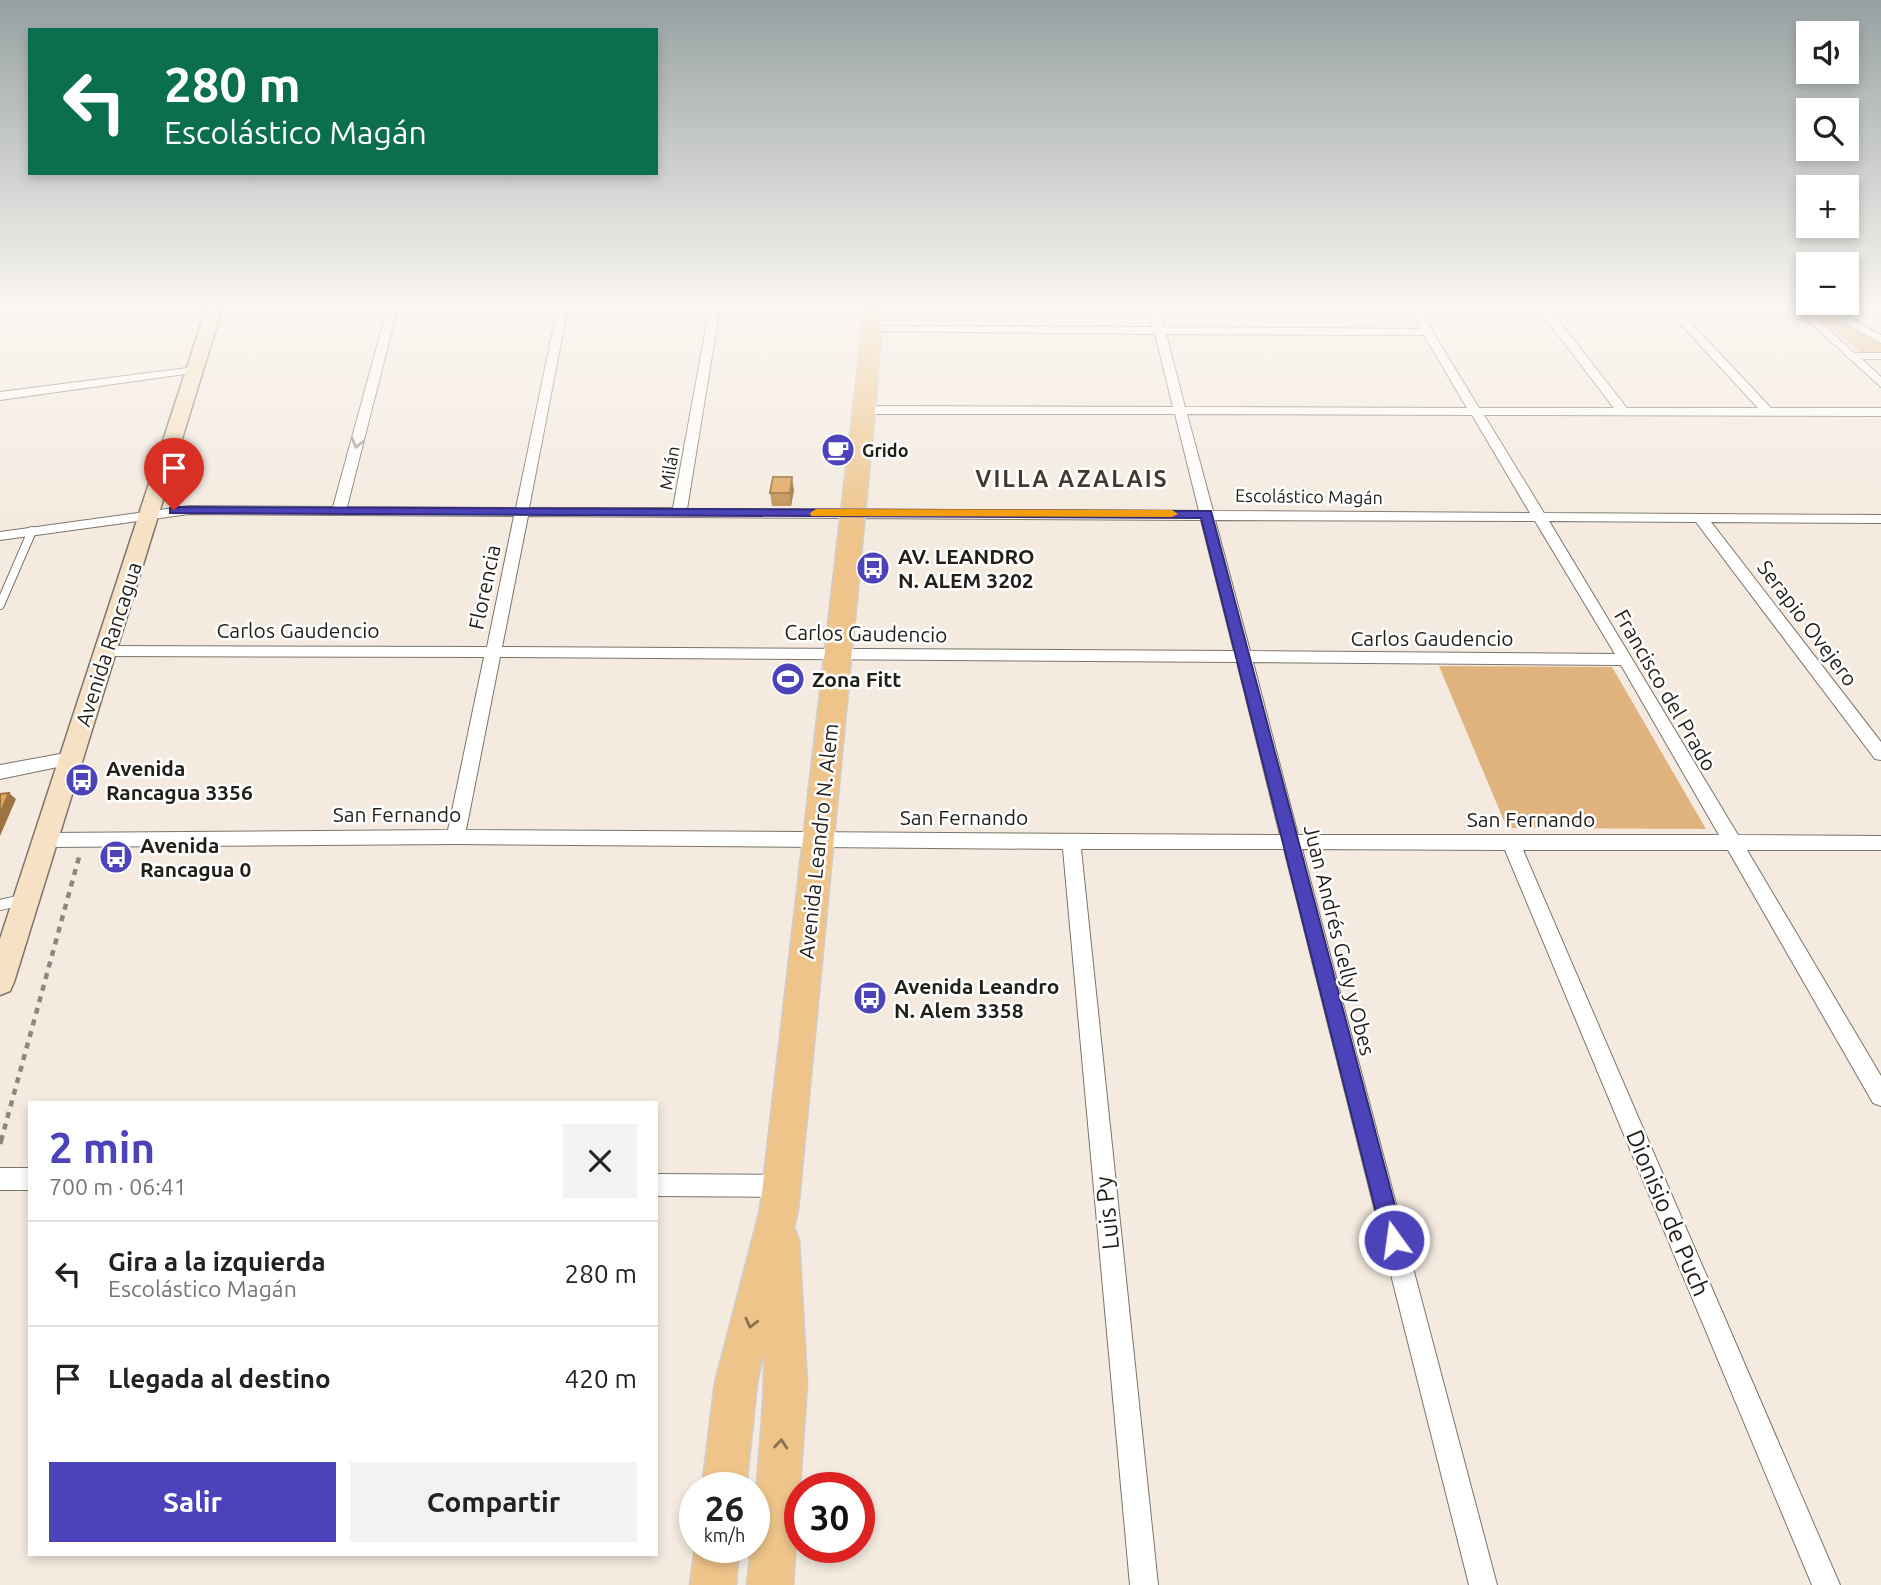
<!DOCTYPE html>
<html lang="es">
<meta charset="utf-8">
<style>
body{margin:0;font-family:Ubuntu,sans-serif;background:#f2f2f2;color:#222;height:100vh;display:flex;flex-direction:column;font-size:26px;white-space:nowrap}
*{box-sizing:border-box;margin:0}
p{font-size:23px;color:#767676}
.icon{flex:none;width:38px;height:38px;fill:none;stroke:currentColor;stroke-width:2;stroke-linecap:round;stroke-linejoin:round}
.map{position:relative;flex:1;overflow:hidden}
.details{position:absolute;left:28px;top:1101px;width:630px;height:455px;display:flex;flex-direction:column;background:#fff;border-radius:0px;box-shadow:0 4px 10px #0003}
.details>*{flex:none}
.hud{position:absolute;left:28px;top:28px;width:630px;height:147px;border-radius:0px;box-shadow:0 4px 10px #0003;background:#0b6e4f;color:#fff;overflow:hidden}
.controls{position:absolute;left:1796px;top:21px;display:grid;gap:14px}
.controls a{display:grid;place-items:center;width:63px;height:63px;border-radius:0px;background:#fff;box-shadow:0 4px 10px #0003;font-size:35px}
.speed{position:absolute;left:679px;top:1472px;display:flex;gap:14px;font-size:35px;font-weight:700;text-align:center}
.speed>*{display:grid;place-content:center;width:91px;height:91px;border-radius:50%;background:#fff;box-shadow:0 4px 10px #0003;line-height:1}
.speed small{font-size:18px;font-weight:400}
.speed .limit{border:10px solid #d22;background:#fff;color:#111}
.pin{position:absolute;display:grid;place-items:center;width:60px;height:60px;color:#fff;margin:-72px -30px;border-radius:50% 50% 50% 0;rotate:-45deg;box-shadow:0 0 7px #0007}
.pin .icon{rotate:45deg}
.me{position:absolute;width:77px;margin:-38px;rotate:346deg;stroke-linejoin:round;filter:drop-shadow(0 0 5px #0008)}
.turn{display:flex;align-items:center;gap:24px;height:147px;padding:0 21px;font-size:32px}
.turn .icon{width:91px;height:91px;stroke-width:2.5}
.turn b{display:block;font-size:49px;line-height:60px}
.round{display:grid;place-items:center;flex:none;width:74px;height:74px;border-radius:0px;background:#f2f2f2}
.overview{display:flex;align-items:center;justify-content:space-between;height:119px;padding:0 21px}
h1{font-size:42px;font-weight:600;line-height:52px;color:#4c43ba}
.cta{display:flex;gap:14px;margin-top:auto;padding:14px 21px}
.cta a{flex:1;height:80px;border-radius:0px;background:#4c43ba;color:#fff;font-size:28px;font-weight:600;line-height:80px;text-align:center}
.cta a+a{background:#f2f2f2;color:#222}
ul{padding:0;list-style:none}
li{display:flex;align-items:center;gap:21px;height:105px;padding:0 21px;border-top:2px solid #e0e0e0}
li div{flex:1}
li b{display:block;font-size:26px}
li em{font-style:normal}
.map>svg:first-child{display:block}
</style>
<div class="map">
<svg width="1881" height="1585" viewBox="0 0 1881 1585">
<rect width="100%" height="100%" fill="#f4eadf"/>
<path fill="#e0b27d" d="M1805 306H1814L1881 340V352H1860Z
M1439 666 1612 667 1706 829 1507 828Z"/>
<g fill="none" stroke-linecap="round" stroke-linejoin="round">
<defs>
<path id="lane-far1" d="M0 605 32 531"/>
<path id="lane" d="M0 905 22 900"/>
<path id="street" d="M388 306H398L347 507 516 508 558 306H568L529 508H673L710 306H720L687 509 1199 511 1175 414H865L859 410 865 406 1173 407 1155 334 868 331V327L872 326 1153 327 1148 306H1158L1164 327 1420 329 1407 306H1417L1479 408H1614L1536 306H1547L1627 408H1758L1664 306H1675L1771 408H1881V416L1484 415 1544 513 1881 515V523L1711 522 1881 742V760L1875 759 1696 522 1549 521 1738 835 1881 836V850H1747L1881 1076V1106L1873 1103 1728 850H1523L1840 1585H1812L1505 850 1302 849 1497 1585H1469L1284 849H1081L1158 1585H1130L1063 849 456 844 47 847 41 845 38 840 41 835 47 833 448 830 484 657 105 656 97 651 105 646 487 647 514 516 189 514 0 540V532L189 506 333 507ZM1166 334 1424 335 1467 408 1185 407ZM1187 414 1472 415 1530 513 1213 511ZM528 516 1201 520 1234 651 502 647ZM1215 520 1535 521 1615 654 1250 651ZM500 657 1237 662 1280 835 466 830ZM1253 662 1621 665 1719 835H1298Z
M1792 306H1803L1854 353H1881V359H1862L1881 377V387Z
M1813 306H1826L1881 335V343Z
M195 367 201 370 199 372 0 400V392Z
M71 752 77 753 80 758 77 763 0 779V765Z
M0 1168H30V1190H0Z
M656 1174 781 1175 789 1178 792 1186 789 1194 781 1197 656 1196Z"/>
<path id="secondary" d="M207 306H223L14 982 10 991 0 995V939Z"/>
<path id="primary" d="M865 306H883L875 410 798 1210 794 1227 799 1240 807 1384 793 1585H747L751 1547H754C754 1481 766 1416 764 1350L757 1383 746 1488H702L715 1383 760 1210Z
M695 1547H739L736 1585H690Z"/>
</defs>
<use href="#lane-far1" stroke="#7d746b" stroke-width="10"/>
<use href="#lane" stroke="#7d746b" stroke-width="12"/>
<use href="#street" stroke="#7d746b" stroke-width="2"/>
<use href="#secondary" stroke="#7d746b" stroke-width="3"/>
<use href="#primary" stroke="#cececd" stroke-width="3"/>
<path stroke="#8d877f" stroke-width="4.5" stroke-dasharray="6 6" stroke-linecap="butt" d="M1 1141 79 857"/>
<path stroke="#8d877f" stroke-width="5" stroke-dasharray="8 8" stroke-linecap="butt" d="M0 1144 1 1139"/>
<use href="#lane-far1" stroke="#fff" stroke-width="8"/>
<use href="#lane" stroke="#fff" stroke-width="10"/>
<use href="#street" fill="#fff" fill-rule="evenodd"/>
<use href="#secondary" fill="#f7e1c4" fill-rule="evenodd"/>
<use href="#primary" fill="#eec48a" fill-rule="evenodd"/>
</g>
<path fill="#c18e4f" d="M794 490 791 506H772L770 493Z"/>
<path fill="#9d7440" d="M792 477 794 490 791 506 790 493Z
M9 793 16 799 0 836V814Z"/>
<path fill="#e0a55c" stroke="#9d7440" stroke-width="2" d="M773 477H792L790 493H770Z
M9 793 0 814V794Z"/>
<defs><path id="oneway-chevron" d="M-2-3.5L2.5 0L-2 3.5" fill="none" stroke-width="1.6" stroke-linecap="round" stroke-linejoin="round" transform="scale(1.75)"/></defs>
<use stroke="#9c9a98" href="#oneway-chevron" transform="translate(357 443) rotate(105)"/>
<g stroke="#887252">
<use href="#oneway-chevron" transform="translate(751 1323) rotate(104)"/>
<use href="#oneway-chevron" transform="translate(781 1444) rotate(-85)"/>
</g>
<linearGradient id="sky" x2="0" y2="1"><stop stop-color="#97a1a2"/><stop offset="0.58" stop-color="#faf6f1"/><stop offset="1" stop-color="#faf6f1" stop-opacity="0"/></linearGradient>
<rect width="1881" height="528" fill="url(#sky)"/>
<path fill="#4c43ba" stroke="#312c79" stroke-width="2" d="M174 507 1211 511 1404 1240 1401 1248 1394 1251 1386 1248 1383 1240 1201 518 170 513V508Z"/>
<path fill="#f59e0b" d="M816 509 1172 510 1178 514 1172 517 811 516 810 513Z"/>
<defs>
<symbol id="cafe-disc" viewBox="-11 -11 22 22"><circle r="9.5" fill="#4c43ba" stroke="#fff"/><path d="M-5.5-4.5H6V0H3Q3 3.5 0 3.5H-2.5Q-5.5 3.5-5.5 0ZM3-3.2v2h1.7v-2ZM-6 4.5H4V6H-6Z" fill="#fff"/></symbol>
<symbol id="bus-disc" viewBox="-11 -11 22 22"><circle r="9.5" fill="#4c43ba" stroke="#fff"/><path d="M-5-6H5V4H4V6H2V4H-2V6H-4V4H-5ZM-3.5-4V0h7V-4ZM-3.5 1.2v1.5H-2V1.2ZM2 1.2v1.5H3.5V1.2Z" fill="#fff"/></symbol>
<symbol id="stadium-disc" viewBox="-11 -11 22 22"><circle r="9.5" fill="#4c43ba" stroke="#fff"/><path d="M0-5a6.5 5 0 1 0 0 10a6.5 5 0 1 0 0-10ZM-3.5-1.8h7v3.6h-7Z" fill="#fff"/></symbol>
</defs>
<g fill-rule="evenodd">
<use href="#cafe-disc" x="819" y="431" width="38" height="38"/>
<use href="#bus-disc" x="854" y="549" width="38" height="38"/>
<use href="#stadium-disc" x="769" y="660" width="38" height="38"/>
<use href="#bus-disc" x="63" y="761" width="38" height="38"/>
<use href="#bus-disc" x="97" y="838" width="38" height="38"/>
<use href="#bus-disc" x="851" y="979" width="38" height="38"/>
</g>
<g text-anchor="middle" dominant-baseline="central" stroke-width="5" stroke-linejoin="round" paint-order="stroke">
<g font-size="18" font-weight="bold" fill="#221f1b" stroke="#fff" text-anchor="start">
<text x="862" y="450">Grido</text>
</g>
<g font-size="18" fill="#221f1b" stroke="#fff">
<text transform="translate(669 468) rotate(-80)">Milán</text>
<text transform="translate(1309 496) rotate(1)">Escolástico Magán</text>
</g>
<g font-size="21" font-weight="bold" fill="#221f1b" stroke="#fff" text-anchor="start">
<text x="898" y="556">AV. LEANDRO<tspan x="898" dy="24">N. ALEM 3202</tspan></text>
<text x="812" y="679">Zona Fitt</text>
<text x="106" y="768">Avenida<tspan x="106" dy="24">Rancagua 3356</tspan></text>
<text x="140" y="845">Avenida<tspan x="140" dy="24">Rancagua 0</tspan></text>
<text x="894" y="986">Avenida Leandro<tspan x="894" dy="24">N. Alem 3358</tspan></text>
</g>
<g font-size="21" fill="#221f1b" stroke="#fff">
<text transform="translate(484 587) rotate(-78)">Florencia</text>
<text transform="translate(1808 623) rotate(53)">Serapio Ovejero</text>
<text x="298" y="630">Carlos Gaudencio</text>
<text transform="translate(866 633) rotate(1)">Carlos Gaudencio</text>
<text x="1432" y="638">Carlos Gaudencio</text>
<text transform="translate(108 644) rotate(-72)">Avenida Rancagua</text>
<text transform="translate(1666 690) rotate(60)">Francisco del Prado</text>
<text x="397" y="814">San Fernando</text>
<text x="964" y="817">San Fernando</text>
<text x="1531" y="819">San Fernando</text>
<text transform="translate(818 841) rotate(-84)">Avenida Leandro N. Alem</text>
<text transform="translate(1340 940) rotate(76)">Juan Andrés Gelly y Obes</text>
</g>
<g font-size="23" font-weight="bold" letter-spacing="2" fill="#423a31" stroke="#fff">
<text x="1072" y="478">VILLA AZALAIS</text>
</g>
<g font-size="24" fill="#221f1b" stroke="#fff">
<text transform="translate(1107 1213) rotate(-96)">Luis Py</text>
<text transform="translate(1668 1213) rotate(67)">Dionisio de Puch</text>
</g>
</g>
</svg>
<div class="controls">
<a><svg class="icon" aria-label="sound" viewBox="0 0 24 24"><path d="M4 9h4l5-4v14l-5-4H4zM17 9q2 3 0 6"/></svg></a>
<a><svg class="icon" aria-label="search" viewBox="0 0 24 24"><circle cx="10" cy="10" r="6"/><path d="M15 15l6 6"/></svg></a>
<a>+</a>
<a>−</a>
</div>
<div class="speed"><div>26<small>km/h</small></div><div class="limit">30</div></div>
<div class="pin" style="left:174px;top:510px;background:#d93025"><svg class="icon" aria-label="arrive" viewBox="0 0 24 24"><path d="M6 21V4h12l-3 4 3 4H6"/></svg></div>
<svg class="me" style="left:1394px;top:1240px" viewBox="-20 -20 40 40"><circle r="17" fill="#4c43ba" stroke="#fff" stroke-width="3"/><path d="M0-11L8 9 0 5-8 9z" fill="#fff"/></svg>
<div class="hud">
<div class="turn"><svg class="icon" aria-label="left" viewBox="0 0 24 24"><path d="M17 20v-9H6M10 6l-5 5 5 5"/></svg><div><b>280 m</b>Escolástico Magán</div></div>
</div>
<section class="details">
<div class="overview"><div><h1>2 min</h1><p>700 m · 06:41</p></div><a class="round"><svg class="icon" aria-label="close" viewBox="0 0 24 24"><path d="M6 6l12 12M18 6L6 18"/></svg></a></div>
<ul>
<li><svg class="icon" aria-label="left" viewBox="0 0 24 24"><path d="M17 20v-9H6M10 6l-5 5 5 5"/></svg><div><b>Gira a la izquierda</b><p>Escolástico Magán</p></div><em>280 m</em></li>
<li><svg class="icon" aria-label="arrive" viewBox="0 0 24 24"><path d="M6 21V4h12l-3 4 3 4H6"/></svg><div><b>Llegada al destino</b></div><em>420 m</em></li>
</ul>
<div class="cta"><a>Salir</a><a>Compartir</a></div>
</section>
</div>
